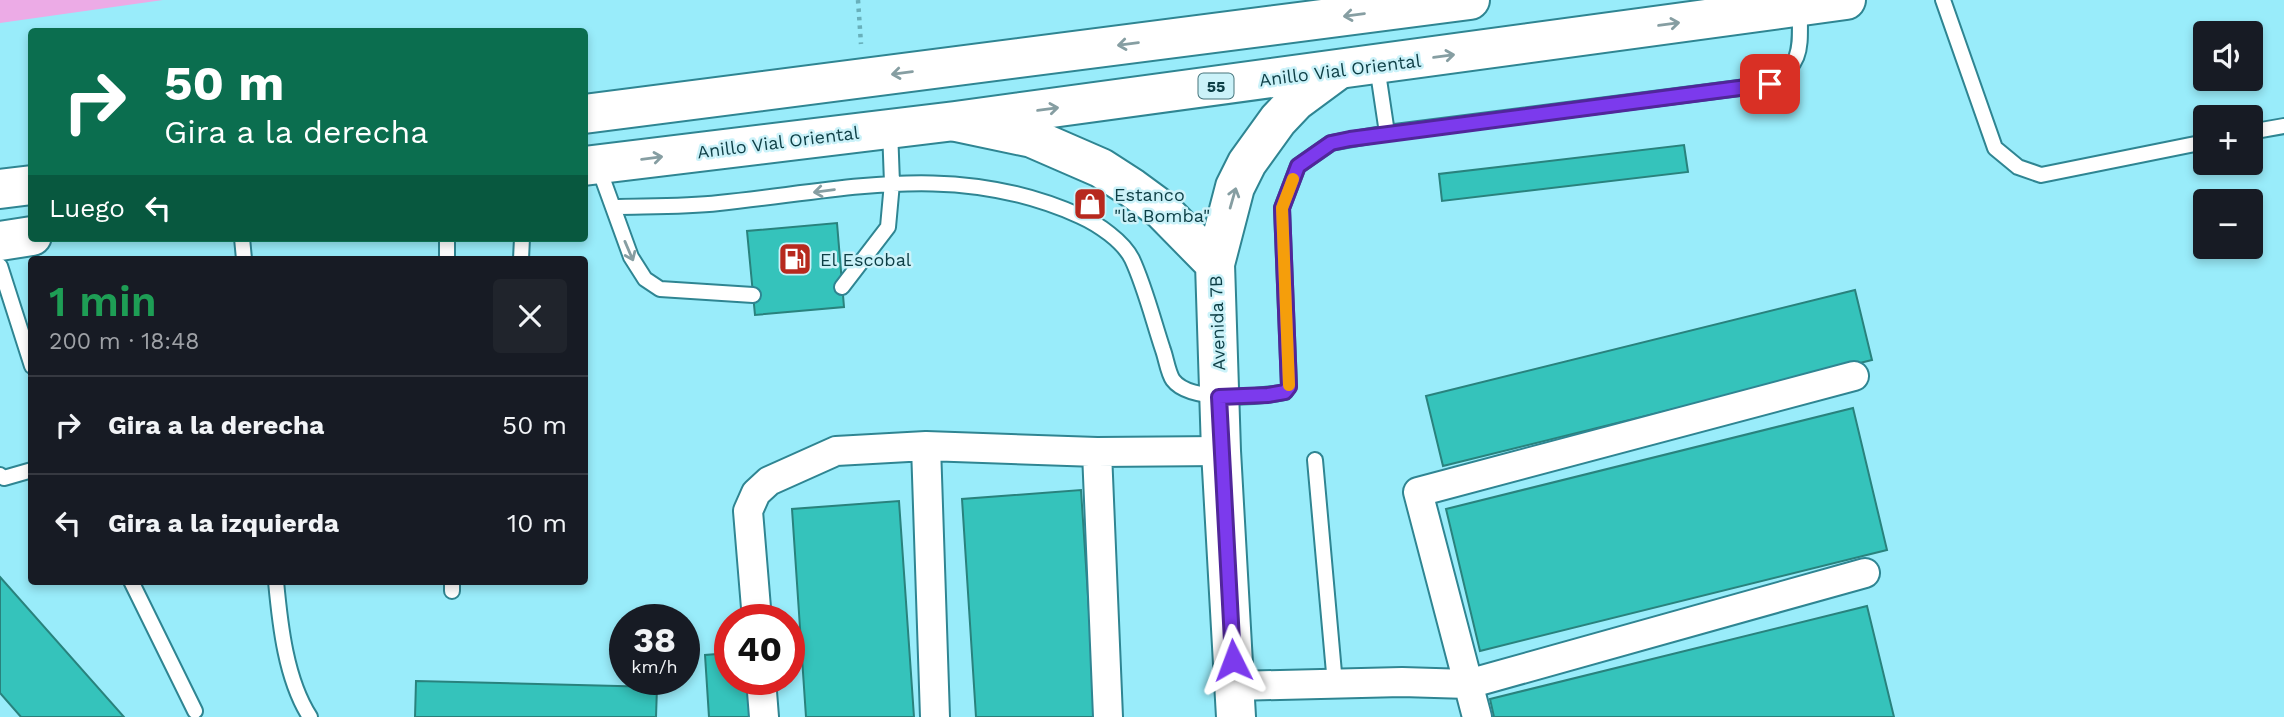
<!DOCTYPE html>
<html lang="es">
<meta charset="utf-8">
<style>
body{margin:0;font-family:"Work Sans",sans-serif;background:#20242c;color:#f1f3f6;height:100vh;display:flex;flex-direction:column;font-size:26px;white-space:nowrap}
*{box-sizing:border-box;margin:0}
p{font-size:23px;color:#9ea1a6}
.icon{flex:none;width:38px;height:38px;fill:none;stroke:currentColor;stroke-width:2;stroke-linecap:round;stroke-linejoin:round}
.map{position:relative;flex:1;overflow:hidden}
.drawer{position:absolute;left:28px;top:256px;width:560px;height:329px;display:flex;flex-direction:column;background:#171b24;border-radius:7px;box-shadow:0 4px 10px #0003}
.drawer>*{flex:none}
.hud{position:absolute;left:28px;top:28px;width:560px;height:214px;border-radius:7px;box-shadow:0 4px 10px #0003;background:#0b6e4f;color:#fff;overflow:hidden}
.buttons{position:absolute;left:2193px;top:21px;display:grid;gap:14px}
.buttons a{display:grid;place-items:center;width:70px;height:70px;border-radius:7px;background:#171b24;box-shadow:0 4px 10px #0003;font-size:35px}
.speed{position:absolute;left:609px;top:604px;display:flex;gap:14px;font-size:35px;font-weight:700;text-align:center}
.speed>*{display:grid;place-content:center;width:91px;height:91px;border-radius:50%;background:#171b24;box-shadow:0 4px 10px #0003;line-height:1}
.speed small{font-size:18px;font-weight:400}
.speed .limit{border:10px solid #d22;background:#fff;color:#111}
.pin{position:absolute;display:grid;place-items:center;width:60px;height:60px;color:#fff;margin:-30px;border-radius:14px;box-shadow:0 4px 10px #0006}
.me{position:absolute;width:77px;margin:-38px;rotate:357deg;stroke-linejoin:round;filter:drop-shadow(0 0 5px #0008)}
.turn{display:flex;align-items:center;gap:24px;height:147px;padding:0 21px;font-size:32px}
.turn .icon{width:91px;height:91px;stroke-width:2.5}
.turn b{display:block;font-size:49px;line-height:60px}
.then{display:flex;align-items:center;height:66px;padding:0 21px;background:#0003;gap:14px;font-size:26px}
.round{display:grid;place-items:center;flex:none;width:74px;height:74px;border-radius:7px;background:#20242c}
.head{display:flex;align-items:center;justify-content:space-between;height:119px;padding:0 21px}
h1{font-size:42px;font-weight:600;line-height:52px;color:#1e9e55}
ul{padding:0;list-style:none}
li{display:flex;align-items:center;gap:21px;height:98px;padding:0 21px;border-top:2px solid #363941}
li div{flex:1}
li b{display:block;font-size:26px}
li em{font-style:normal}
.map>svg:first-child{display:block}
</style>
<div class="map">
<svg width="2284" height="717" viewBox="0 0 2284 717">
<rect width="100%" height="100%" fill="#99ecfa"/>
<path fill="#ecabe6" d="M0 0H163L0 23Z"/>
<path fill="#35c3bb" stroke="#29827d" stroke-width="2" d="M1684 145 1688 172 1442 201 1439 174Z
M837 223 844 307 755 315 747 231Z
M1855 290 1872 360 1443 466 1426 396Z
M1853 408 1887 550 1480 651 1446 509Z
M1081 490 1096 717H976L962 499Z
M899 501 914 717H806L792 509Z
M0 577 124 717H21L0 693Z
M1867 606 1894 717H1494L1490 699Z
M730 653V679H754L756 717H709L705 655Z
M416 681 657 687 656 717H415Z"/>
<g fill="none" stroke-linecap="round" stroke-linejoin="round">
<defs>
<path id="lane" d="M1943 0 1995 148 2018 167 2041 175 2205 142
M1377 66 1387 133
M2250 132 2284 126
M598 166 631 257 645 279 660 289 753 295
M613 207C648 206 684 207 719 203 847 190 956 160 1080 216 1098 224 1123 241 1132 259 1145 287 1153 320 1163 350 1166 358 1168 373 1173 380 1190 403 1260 397 1285 392L1289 386 1282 208 1298 166 1331 143 1387 133 1770 84C1806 62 1799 45 1800 7
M242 238 244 259
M447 238V259
M521 259 522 238
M0 266 32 366
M842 287 888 227 892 183 890 129
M1315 460 1335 684
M0 475 4 478 32 470
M131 581 195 711
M276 581C280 625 286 680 310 717
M452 581V591"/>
<path id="street" d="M926 446 935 717
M1097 452 1108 717
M757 620 748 511 756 493 769 481 836 451 926 446 1097 452 1221 451
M761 679 764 717
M1235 686 1402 682 1468 684 1865 573
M1477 717 1418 492 1854 376"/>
<path id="secondary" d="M956 122 1032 138 1101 168 1132 188 1162 210 1215 264
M1236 717 1221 451 1215 264 1235 187 1247 163 1278 120 1296 101 1338 70"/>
<path id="highway" d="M584 114 1470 0
M584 166 955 121 1846 0
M0 189 32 185
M0 241 32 236"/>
</defs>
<use href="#lane" stroke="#2f8592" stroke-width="18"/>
<use href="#street" stroke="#2f8592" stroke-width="32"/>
<use href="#secondary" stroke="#2f8592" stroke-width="42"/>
<use href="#highway" stroke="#2f8592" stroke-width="42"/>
<path stroke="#68b0bb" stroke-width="4.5" stroke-dasharray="3.5 5" stroke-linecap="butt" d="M858 0 861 44"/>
<use href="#lane" stroke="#fff" stroke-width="14"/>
<use href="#street" stroke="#fff" stroke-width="28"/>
<use href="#secondary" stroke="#fff" stroke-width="38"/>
<use href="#highway" stroke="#fff" stroke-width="38"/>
</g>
<defs><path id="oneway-shaft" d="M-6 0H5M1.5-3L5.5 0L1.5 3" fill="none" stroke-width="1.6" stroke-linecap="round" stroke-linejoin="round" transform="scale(1.75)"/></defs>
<g stroke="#869ea2">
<use href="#oneway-shaft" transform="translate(1354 15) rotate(173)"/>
<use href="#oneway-shaft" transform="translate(1669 24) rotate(-8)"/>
<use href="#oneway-shaft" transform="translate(1128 44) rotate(173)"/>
<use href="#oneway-shaft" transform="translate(1444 56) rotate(-8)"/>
<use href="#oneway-shaft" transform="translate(902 73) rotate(173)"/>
<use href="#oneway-shaft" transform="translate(1048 109) rotate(-8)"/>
<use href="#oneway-shaft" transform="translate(652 158) rotate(-7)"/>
<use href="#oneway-shaft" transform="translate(824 191) rotate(173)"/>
<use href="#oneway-shaft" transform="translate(1233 198) rotate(-74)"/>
<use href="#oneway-shaft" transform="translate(629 251) rotate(67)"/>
</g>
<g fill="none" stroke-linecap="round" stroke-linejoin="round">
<defs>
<path id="route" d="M1233 660 1219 397 1268 395 1285 392 1289 387 1282 208 1298 166 1331 143 1350 139 1770 84"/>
</defs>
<use href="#route" stroke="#51269a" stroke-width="18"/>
<use href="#route" stroke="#7c3aed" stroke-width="12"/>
<path stroke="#f59e0b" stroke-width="12" d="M1289 385 1282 208 1293 179"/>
</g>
<defs>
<symbol id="shop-square" viewBox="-11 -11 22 22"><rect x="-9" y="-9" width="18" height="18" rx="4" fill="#b7291e" stroke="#cbf2f9"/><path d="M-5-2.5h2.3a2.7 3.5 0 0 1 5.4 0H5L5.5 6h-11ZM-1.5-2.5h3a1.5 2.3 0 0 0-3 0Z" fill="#fff"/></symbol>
<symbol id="fuel-square" viewBox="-11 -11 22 22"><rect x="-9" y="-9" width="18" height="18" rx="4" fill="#b7291e" stroke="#cbf2f9"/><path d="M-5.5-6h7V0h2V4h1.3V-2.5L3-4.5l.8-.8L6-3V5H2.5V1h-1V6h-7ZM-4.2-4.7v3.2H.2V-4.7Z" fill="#fff"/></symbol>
</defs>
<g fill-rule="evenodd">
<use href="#shop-square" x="1071" y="185" width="38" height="38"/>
<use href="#fuel-square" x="776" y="240" width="38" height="38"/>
</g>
<g text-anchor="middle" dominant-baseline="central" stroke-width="5" stroke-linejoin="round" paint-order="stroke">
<rect fill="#cbf2f9" stroke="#46747b" stroke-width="2" x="1198.5" y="73.5" width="35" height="25" rx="5"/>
<g font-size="16" font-weight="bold" fill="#0d3e45">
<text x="1216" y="86">55</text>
</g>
<g font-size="18" fill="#0d3e45" stroke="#cbf2f9">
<text transform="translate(1340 70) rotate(-7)">Anillo Vial Oriental</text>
<text transform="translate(778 142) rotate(-7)">Anillo Vial Oriental</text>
<text transform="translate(1217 323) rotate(-92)">Avenida 7B</text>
</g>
<g font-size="18" fill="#0d3e45" stroke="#cbf2f9" text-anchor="start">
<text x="1114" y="194">Estanco<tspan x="1114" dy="21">"la Bomba"</tspan></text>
<text x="820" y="259">El Escobal</text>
</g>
</g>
</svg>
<div class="buttons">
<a><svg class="icon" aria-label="sound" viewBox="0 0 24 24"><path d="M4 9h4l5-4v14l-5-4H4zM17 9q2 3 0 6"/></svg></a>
<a>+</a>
<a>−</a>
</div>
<div class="speed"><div>38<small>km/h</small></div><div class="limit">40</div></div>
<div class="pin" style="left:1770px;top:84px;background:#d93025"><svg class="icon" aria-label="arrive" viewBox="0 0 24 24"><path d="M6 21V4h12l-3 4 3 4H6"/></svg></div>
<svg class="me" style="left:1233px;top:660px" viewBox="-20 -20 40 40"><path d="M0-17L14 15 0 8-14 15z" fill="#7c3aed" stroke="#fff" stroke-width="4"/></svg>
<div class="hud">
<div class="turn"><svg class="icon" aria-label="right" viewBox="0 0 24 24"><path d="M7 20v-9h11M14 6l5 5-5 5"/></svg><div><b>50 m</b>Gira a la derecha</div></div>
<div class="then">Luego<svg class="icon" aria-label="left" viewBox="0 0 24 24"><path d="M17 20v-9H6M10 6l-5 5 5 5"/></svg></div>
</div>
<section class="drawer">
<div class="head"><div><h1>1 min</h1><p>200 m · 18:48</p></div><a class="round"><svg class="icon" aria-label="close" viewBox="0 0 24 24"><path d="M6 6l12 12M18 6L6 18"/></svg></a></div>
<ul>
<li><svg class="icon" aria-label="right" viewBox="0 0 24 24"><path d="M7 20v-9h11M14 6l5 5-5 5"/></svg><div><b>Gira a la derecha</b></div><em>50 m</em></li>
<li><svg class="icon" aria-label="left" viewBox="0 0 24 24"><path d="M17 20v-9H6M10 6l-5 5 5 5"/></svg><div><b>Gira a la izquierda</b></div><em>10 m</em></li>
</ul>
</section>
</div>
